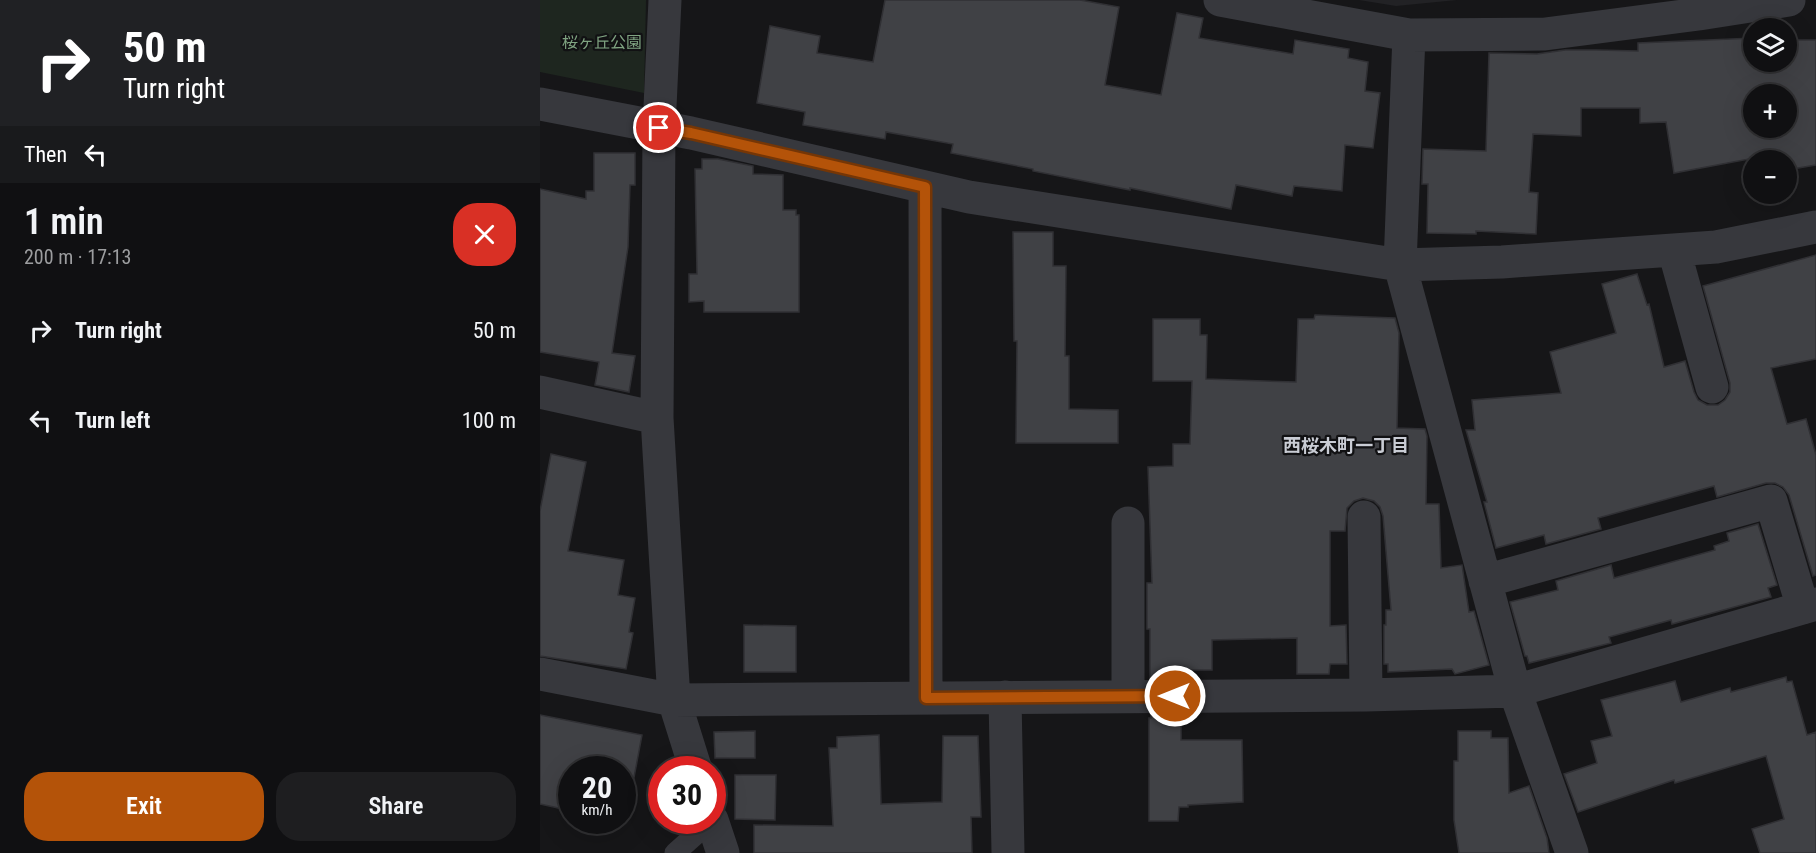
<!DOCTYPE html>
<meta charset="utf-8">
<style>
body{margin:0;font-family:"Roboto Condensed","Noto Sans JP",sans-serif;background:#1e1e20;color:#f1f3f6;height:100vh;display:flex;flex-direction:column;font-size:22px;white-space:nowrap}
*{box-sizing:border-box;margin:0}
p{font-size:20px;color:#9c9d9f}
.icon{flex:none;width:33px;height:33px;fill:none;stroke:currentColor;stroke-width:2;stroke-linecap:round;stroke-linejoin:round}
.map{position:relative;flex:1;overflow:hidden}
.details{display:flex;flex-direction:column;background:#101012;width:540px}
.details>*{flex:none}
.banner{background:#202124;color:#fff;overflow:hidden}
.fabs{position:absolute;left:1203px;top:18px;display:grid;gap:12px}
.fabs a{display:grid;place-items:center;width:54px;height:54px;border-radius:50%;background:#101012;box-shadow:0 6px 24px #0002,0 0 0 2px #303032;font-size:30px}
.speed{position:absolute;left:18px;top:756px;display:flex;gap:12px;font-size:30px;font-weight:700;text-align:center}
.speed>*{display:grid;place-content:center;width:78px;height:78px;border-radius:50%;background:#101012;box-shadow:0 6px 24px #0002,0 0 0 2px #303032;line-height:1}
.speed small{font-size:15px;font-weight:400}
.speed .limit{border:9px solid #d22;background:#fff;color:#111}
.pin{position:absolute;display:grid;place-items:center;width:51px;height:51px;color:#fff;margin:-26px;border:3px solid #fff;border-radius:50%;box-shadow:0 2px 6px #0007}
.me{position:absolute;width:66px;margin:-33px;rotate:270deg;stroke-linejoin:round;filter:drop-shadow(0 0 4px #0008)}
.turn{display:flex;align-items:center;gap:21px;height:126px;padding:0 24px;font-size:27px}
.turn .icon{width:78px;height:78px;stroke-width:2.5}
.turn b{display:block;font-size:42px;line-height:51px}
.then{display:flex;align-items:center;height:57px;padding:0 24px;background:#0003;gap:12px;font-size:22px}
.round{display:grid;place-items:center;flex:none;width:63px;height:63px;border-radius:24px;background:#1e1e20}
.summary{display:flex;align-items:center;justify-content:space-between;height:102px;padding:0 24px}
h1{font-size:36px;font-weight:600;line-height:45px}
.primary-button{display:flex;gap:12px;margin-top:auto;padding:12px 24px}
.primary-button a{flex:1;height:69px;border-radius:24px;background:#b45309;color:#fff;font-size:24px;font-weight:600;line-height:69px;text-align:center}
.primary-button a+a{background:#1e1e20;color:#f1f3f6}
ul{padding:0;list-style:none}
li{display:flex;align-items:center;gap:18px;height:90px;padding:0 24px}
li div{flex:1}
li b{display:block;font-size:22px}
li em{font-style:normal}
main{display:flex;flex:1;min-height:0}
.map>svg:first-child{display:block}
</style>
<main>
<section class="details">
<div class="banner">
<div class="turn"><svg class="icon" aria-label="right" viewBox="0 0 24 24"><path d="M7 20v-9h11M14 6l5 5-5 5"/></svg><div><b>50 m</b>Turn right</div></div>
<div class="then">Then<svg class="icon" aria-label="left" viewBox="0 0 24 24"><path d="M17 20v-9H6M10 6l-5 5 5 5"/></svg></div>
</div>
<div class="summary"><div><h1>1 min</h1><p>200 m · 17:13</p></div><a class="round" style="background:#d93025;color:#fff"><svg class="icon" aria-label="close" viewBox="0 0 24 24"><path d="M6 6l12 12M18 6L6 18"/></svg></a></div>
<ul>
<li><svg class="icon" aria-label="right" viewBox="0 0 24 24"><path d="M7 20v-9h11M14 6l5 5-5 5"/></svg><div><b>Turn right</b></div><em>50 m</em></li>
<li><svg class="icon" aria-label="left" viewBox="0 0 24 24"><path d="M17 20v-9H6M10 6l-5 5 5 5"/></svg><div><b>Turn left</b></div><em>100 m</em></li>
</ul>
<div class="primary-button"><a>Exit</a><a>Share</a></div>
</section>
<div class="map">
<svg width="1276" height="853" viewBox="0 0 1276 853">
<rect width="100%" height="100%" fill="#161618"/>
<path fill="#222225" d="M819 0H917L856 6Z"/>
<path fill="#1e261f" d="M0 0H106L104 93 0 72Z"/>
<path fill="#404145" stroke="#303034" stroke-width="1.5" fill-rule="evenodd" d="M345 0H540L579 7 565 85 621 95 637 13 663 18 659 38 753 54 755 40 809 49 808 58 828 62 825 91 840 93 833 148 805 145 802 191 754 186 752 196 696 185 691 209 590 188V190L493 171V169L411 153 413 144 346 132 345 139 263 125 265 112 217 103 230 26 280 36 277 53 333 62Z
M1214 38V62H1246V40H1276V165L1246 170V160H1231L1230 155 1134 173 1126 122 1100 123V108H1041V136L993 134 989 192 998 193 996 234 936 231V234L887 233 888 184H882L883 149 946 151 949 53 997 54 1025 50H1057L1098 51V43ZM1214 94H1246V128H1214Z
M54 153H95V185H90L88 247 72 353 95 356 89 392 55 385 59 362 0 352V189L46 199V191H54Z
M162 159H178L213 166V174L243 175V210H256V215H259V312H164V301L149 302V274H157L155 169H162Z
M473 232H513V266H526L525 356H529V409L578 410V443H476L477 341H474Z
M1276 255V359L1231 368 1247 424 1266 419 1276 455V575L1273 576 1249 495 1243 487 1235 483H1226L1177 497 1174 486 1058 518 1061 529 1006 544 1004 535 956 548 944 502H947L926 430H935L932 400 1021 393 1010 352 1076 333 1062 284 1097 274 1107 305 1109 304 1124 367 1145 361 1154 392 1158 400 1167 405H1178L1185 400 1190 392V383L1163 286Z
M775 315 855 318 859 333 857 428 885 429 887 436 886 504H899L901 568 922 565 929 612 934 611 949 665 915 674 912 669 848 672V664H844V625H846V610H851L843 516 840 507 834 501 823 498 814 501 807 508 805 531H790V626L806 625 807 664H790L789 674H757V638L672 640V670H641V678H610V629H607V583H612L608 467 633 466V444H650L652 381H613V319H660V335H667L666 379 756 382 758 319H774Z
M11 454 46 462 28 551 84 560 78 595 95 598 89 632 93 633 86 669 0 656V511Z
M1218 524 1237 585 1228 588 1231 597 1132 624 1131 620 1069 637 1071 643 989 663 987 656H985L970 602 1018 590 1016 581 1071 565 1074 578 1175 550 1174 546 1189 541 1187 533Z
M204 625 256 626V672H204Z
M1246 677 1247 682 1252 681 1267 735 1276 732V853H1220L1212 829 1244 819 1226 756 1135 783 1134 780 1038 812 1024 774 1057 763 1051 741 1072 736 1061 700 1135 681 1141 702 1190 688 1191 692Z
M0 715 102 735 86 820H82V770H32V811L0 804Z
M611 715H641V740H702L703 802 648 805V807H639L638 821H609V718H611Z
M215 731V758H175L174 732Z
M918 731H951V738H968L969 793 989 786 1007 838 1009 853H919L914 820V761H918Z
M339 735 341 804 402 802 403 736H438L441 817H431L432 853H214V825L293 826 289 748H297V737Z
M195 775H236L235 820 195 819Z"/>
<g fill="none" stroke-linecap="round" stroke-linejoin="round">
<path stroke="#37383d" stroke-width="21" d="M135 853 172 820"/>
<path stroke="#37383d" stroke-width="33" d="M125 0 119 128 117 418 134 700 156 770
M680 0 869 35 1005 34 1159 14 1249 0
M869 35 860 265 975 691 1032 853
M0 104 151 133 429 197 860 265 962 262 1176 247 1276 227
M385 187 386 697
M1134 250 1172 387
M0 392 117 418
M824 517 826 695
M945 581 1231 501 1263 608
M0 674 134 700 826 695 975 691 1276 604
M588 696V523
M465 697 468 853
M172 820 183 853"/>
</g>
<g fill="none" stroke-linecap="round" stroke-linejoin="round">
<defs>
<path id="route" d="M119 128 151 133 385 187 386 698 635 696"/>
</defs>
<use href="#route" stroke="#753606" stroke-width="15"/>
<use href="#route" stroke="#b45309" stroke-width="10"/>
</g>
<g text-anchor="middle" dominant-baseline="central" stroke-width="4.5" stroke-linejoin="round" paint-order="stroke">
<g font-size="16" fill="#7fa381" stroke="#111113">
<text x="62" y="42">桜ヶ丘公園</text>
</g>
<g font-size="18" font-weight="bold" fill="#c9ccd4" stroke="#111113">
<text x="806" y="445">西桜木町一丁目</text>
</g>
</g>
</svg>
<div class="fabs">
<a><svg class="icon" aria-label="layers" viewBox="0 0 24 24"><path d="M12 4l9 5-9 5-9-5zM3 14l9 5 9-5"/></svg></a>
<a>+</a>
<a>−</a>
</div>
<div class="speed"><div>20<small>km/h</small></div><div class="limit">30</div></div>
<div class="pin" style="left:119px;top:128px;background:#d93025"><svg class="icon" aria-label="arrive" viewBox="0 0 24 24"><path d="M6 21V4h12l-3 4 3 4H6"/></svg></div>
<svg class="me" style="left:635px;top:696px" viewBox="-20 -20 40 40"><circle r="17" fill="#b45309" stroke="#fff" stroke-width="3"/><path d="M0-11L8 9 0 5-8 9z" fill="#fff"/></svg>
</div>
</main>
